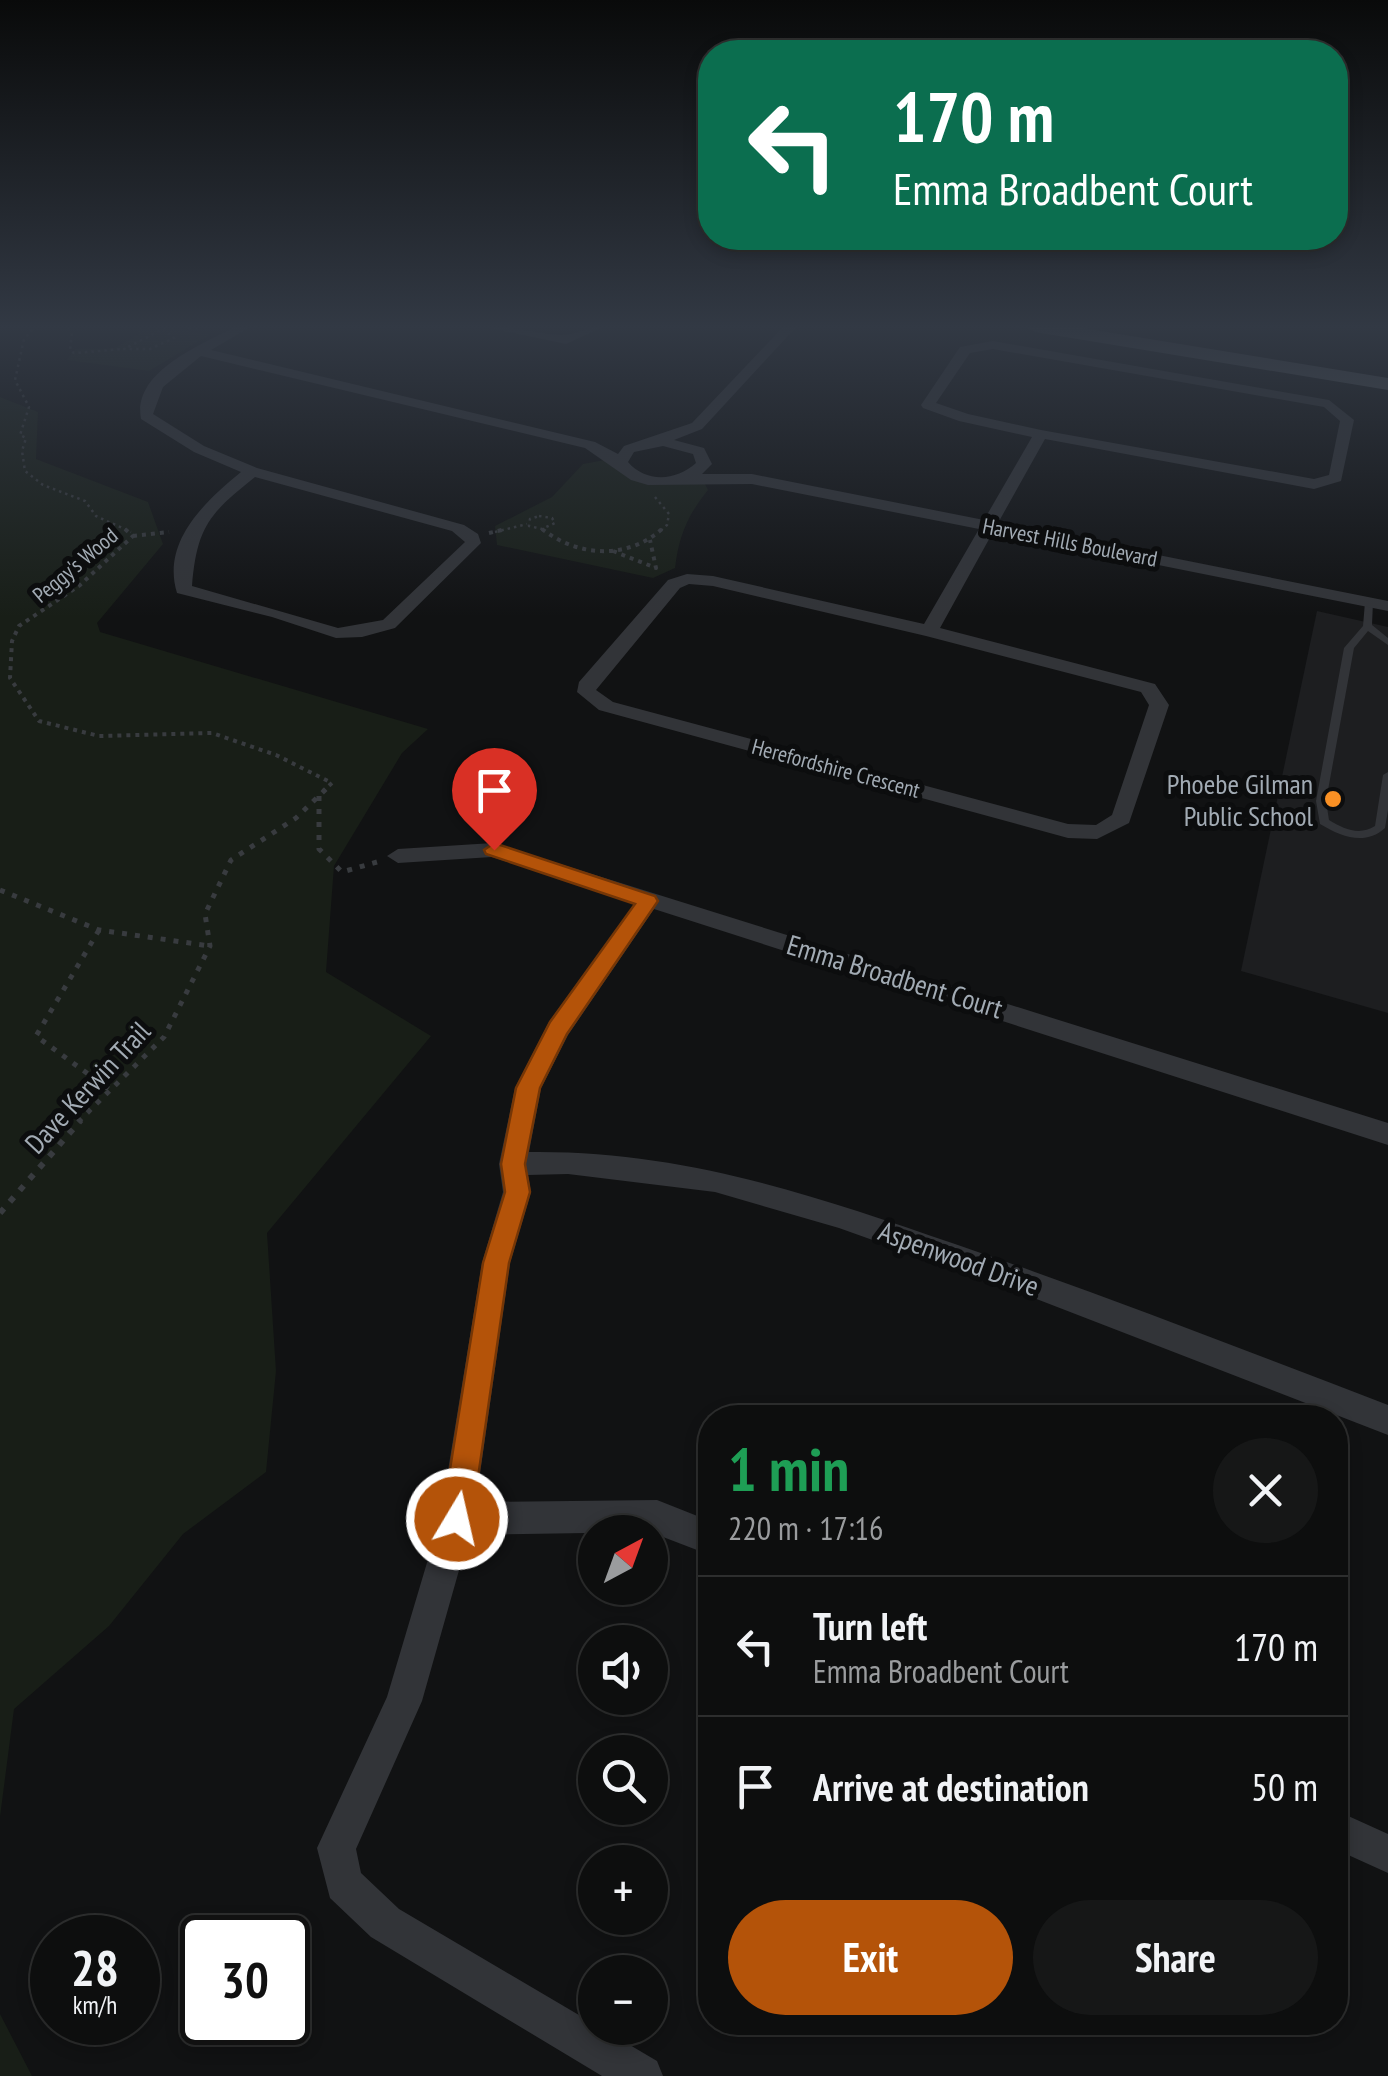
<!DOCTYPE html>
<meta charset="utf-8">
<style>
body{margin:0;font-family:"PT Sans Narrow",sans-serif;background:#161717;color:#f1f3f6;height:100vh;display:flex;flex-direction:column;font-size:38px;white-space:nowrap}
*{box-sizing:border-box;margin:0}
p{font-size:32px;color:#9a9c9e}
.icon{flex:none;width:55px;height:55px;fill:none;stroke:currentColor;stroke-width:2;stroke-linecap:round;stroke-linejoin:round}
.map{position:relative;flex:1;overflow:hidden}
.panel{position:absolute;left:698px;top:1405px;width:650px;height:630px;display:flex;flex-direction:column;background:#0d0e0e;border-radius:40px;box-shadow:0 5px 15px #0003,0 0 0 2px #2d2e2e}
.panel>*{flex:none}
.guide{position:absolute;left:698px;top:40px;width:650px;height:210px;border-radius:40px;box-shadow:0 5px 15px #0003,0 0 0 2px #2d2e2e;background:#0b6e4f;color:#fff;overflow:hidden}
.needle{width:65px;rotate:41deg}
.tools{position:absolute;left:578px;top:1515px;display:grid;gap:20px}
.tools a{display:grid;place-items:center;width:90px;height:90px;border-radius:50%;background:#0d0e0e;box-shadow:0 5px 15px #0003,0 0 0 2px #2d2e2e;font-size:50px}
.speed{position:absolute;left:30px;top:1915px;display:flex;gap:20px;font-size:50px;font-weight:700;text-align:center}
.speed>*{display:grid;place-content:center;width:130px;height:130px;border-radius:50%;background:#0d0e0e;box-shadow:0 5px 15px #0003,0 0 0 2px #2d2e2e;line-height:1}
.speed small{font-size:25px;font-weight:400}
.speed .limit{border:5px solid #111;border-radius:15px;background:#fff;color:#111}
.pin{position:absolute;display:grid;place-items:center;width:85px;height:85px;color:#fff;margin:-102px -42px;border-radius:50% 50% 50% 0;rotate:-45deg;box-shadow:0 0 10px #0007}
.pin .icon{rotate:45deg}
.me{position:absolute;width:110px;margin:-55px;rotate:9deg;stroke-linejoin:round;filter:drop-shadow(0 0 8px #0008)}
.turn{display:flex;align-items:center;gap:35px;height:210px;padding:0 30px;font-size:45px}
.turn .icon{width:130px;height:130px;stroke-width:2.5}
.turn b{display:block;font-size:70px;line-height:85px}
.round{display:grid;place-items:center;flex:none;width:105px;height:105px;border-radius:52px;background:#161717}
.headline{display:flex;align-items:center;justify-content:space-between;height:170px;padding:0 30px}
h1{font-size:60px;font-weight:700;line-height:75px;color:#1e9e55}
.cta{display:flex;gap:20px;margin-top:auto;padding:20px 30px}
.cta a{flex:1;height:115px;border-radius:60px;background:#b45309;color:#fff;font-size:40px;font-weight:700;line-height:115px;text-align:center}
.cta a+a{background:#161717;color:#f1f3f6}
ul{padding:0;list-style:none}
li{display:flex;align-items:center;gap:30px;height:140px;padding:0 30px;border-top:2px solid #2d2e2e}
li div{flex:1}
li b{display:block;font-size:38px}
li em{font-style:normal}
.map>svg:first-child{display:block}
</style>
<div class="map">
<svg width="1388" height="2076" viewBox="0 0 1388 2076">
<rect width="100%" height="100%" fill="#111213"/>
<path fill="#1d1e20" d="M1317 611 1388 627V1013L1241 971Z"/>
<path fill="#181e17" d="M134 326H166L209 335 149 371 67 360 75 349 115 348 140 333Z
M0 397 38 412 36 459 148 502 163 544 97 623 100 632 428 729 402 753 334 866 326 972 431 1036 267 1233 276 1371 266 1472 183 1534 109 1626 14 1709 0 1817Z
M610 459 632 480 704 482 708 490C687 516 679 536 675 568L653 578 497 545 495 526 552 497 583 464Z
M0 2014 32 2076H0Z"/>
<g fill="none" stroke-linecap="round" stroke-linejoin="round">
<path stroke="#383b3f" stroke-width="2.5" stroke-dasharray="2.5 4" stroke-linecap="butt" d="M26 326 32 330 24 339 15 380 29 407 20 435 26 438 22 451 25 471 43 485 85 501 96 516 131 532
M56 326H78
M182 326 200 330
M68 329 72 332 70 350 74 353 124 349
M163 329 174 338 150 349H124Z
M163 329 169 326
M655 497 669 514 667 525 659 532
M539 516 552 518 555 523 542 529 529 526 530 519Z
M542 529 545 532
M495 532 527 524"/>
<path stroke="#383b3f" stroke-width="4" stroke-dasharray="4 5" stroke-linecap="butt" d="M125 529 133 536 80 585 19 626 12 641 10 678 39 721 99 736 212 733 276 755 332 783 323 791
M542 529C578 557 627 560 662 529
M489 533 506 529
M133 536 169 532
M613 551 656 568 650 540"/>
<path stroke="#383b3f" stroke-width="5" stroke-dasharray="5 8" stroke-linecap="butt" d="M319 796V849L342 872 377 862
M0 890 99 930 210 946
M99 930 36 1036 110 1090
M78 1122 164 1037 210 946 205 914 231 860 296 818 326 789"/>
<path stroke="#383b3f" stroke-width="6" stroke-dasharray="6 9" stroke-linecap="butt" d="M0 1213 81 1120"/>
<path fill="#323438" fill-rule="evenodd" d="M1369 599 1373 602 1372 625 1388 638V645L1368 631 1354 648 1326 801 1329 820C1344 829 1359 836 1375 826L1383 775 1388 772V810L1385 828C1365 846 1342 837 1320 824L1316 801 1344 648 1363 626 1365 602Z"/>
<path fill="#323438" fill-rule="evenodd" d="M237 326H252L211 350 595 442 618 454 624 446 692 423 784 326H797L702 429 674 440 704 448 712 464 702 474H752L984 520 1032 437 959 421 923 408 921 405 960 347 993 341 1329 400 1354 420 1341 481 1314 489 1045 439 998 523 1388 601V611L993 532 940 628 1155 684 1169 705 1129 823 1097 839 1068 838 599 710 577 692 579 682 668 580 687 574 713 576 924 624 979 529 752 484 648 485 631 480 585 448 201 356 163 387 153 414 204 446 257 468 464 525 478 534 481 543 395 628 362 637 336 638 272 617 177 593C161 541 206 501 241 472L194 452 141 419C132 371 203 344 237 326ZM993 349 1324 407 1340 421 1329 475 1314 479 1041 430 968 414 936 403 970 353ZM663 446 693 454 696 463C676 481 646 483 628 462L634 452ZM255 477 452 531 465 542 383 620 338 628 192 586C197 526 210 513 255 477ZM689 584 713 586 926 636 1141 692 1149 705 1112 815 1096 825 1068 824 613 702 596 690 680 588Z
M481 326C508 326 533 333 560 335 574 336 589 326 605 326L566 344Z
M493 843 1388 1123V1145L654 909 568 1035 541 1088 529 1152C682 1150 813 1195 955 1244 1101 1294 1244 1350 1388 1405V1435L1021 1293 839 1228 715 1192 568 1174 528 1175 531 1192 510 1263 476 1502 657 1500 710 1521V1555L650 1532 469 1535 422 1701 356 1849 361 1873 399 1909 657 2061 663 2076H602L371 1937 330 1898 317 1848 387 1697 440 1519 482 1263 503 1192 499 1164 515 1088 549 1022 635 903 492 857 398 863 387 856 398 849Z
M1335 1810 1388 1834V1873L1335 1849Z"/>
<path fill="#4e5257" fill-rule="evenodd" d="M1025 326H1070L1388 378V390L1035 332Z"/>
</g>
<linearGradient id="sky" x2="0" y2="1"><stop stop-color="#090a0a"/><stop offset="0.53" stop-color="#323944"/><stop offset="1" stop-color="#323944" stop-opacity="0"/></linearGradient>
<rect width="1388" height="617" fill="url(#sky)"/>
<path fill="#b45309" stroke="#753606" stroke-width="2.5" d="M494 843 655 896 658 901 567 1034 540 1088 525 1164 530 1192 509 1263 472 1519 468 1530 457 1534 447 1530 442 1519 483 1263 505 1192 501 1164 516 1088 550 1022 635 904 486 854 484 850Z"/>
<circle fill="#f99024" stroke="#0c0d0e" stroke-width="4" cx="1333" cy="799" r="10"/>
<g text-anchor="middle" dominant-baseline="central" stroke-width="10" stroke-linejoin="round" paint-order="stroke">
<g font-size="22" fill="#a2abb4" stroke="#0c0d0e">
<text transform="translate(1070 542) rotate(11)">Harvest Hills Boulevard</text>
<text transform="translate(75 565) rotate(-40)">Peggy's Wood</text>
<text transform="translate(836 768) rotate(15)">Herefordshire Crescent</text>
</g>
<g font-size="28" fill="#a2abb4" stroke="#0c0d0e" text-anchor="end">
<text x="1313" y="783">Phoebe Gilman<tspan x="1313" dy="32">Public School</tspan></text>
</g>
<g font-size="28" fill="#a2abb4" stroke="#0c0d0e">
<text transform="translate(895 976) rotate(17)">Emma Broadbent Court</text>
<text transform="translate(87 1087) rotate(-47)">Dave Kerwin Trail</text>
<text transform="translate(959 1258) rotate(20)">Aspenwood Drive</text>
</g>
</g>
</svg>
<div class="tools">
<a><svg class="needle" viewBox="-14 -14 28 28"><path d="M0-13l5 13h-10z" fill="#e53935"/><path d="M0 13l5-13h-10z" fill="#9a9c9e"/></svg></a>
<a><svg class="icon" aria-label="sound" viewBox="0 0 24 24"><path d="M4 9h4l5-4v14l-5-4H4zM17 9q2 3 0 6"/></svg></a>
<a><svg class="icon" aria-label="search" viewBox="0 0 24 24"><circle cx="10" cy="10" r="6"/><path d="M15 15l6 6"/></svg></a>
<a>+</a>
<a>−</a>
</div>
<div class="speed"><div>28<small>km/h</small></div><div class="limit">30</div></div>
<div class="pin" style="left:494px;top:850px;background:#d93025"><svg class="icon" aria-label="arrive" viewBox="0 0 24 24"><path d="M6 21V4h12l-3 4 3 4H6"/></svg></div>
<svg class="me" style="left:457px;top:1519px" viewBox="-20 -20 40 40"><circle r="17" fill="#b45309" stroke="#fff" stroke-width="3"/><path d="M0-11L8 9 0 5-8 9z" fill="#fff"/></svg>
<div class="guide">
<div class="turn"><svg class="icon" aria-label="left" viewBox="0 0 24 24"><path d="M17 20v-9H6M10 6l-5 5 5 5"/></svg><div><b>170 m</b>Emma Broadbent Court</div></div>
</div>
<section class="panel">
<div class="headline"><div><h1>1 min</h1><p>220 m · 17:16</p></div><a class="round"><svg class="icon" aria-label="close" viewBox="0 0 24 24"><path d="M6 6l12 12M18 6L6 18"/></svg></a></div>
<ul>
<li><svg class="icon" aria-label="left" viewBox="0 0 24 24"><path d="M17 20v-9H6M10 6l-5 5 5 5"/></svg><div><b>Turn left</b><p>Emma Broadbent Court</p></div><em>170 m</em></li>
<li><svg class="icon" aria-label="arrive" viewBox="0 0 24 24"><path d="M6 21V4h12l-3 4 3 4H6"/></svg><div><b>Arrive at destination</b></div><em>50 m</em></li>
</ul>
<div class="cta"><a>Exit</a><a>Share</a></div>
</section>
</div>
